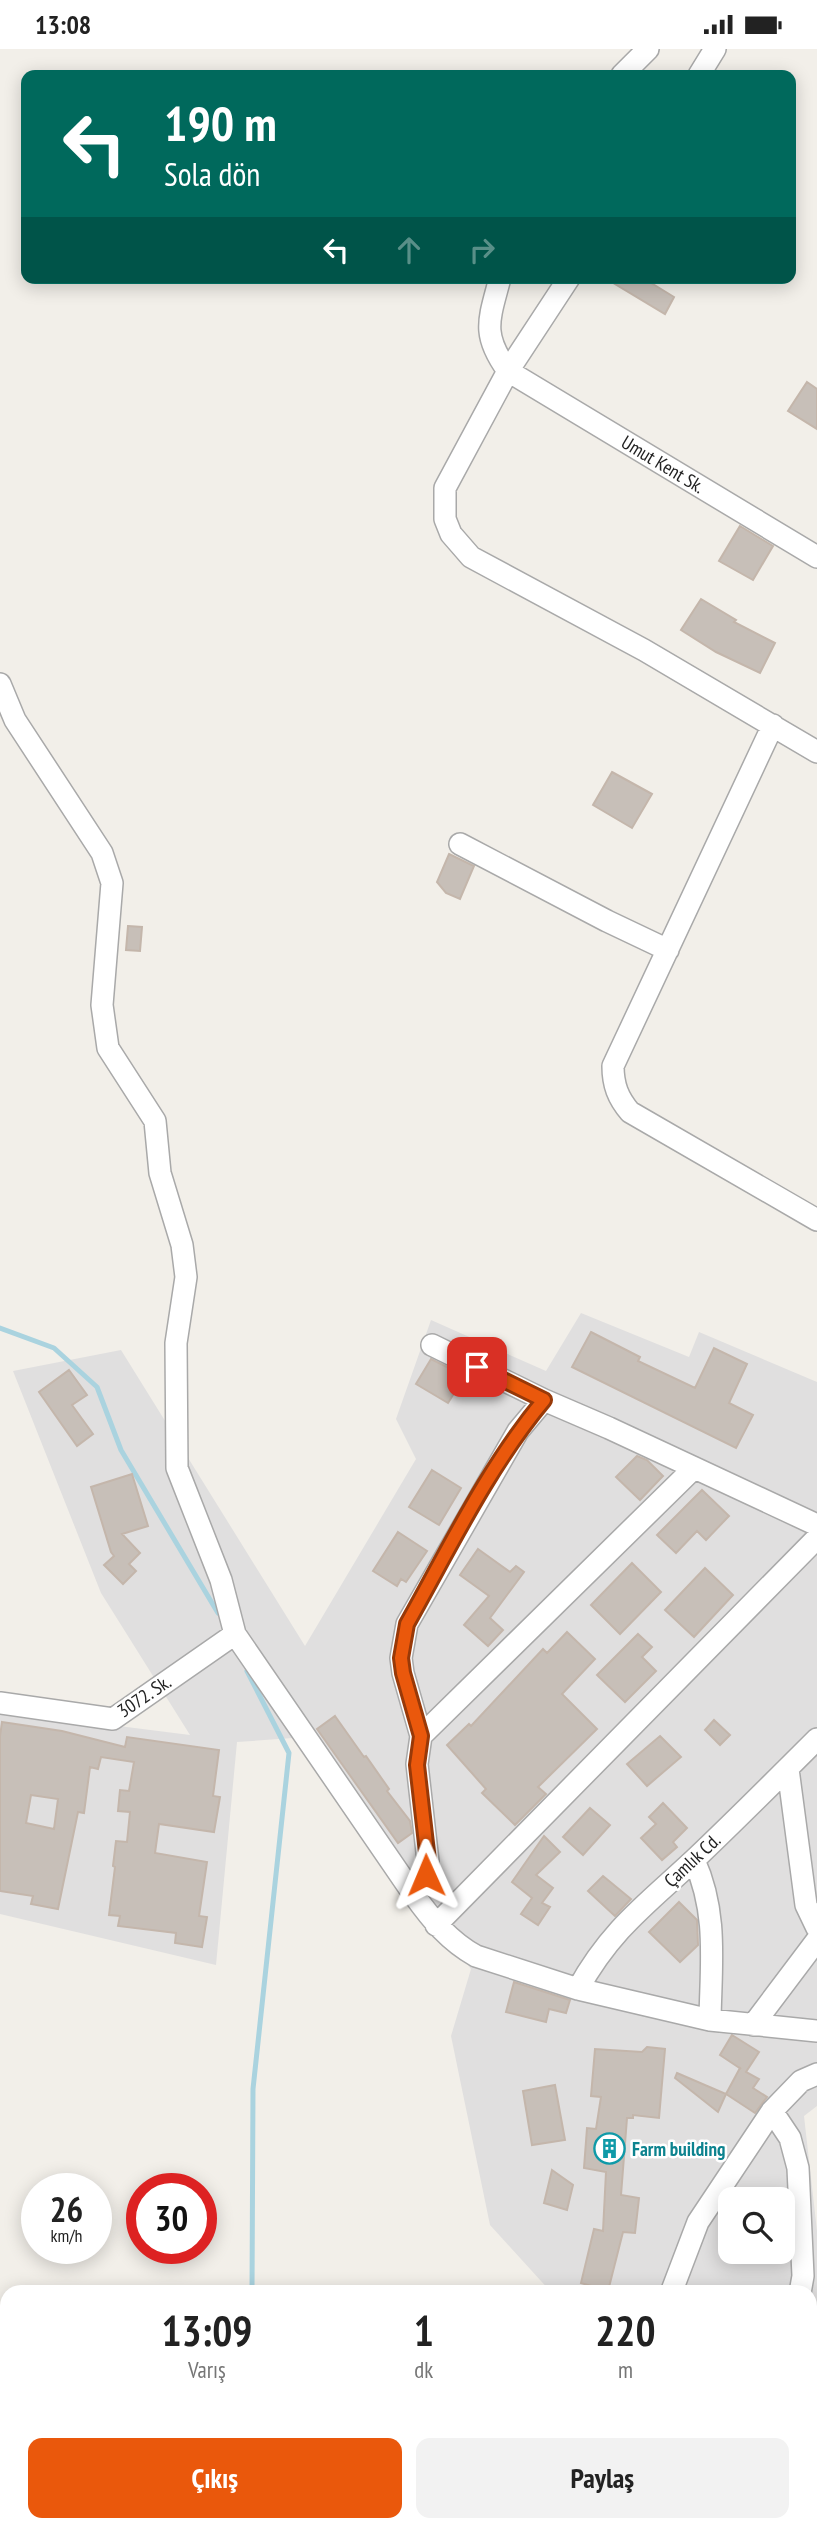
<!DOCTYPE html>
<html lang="tr">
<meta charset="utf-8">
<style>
body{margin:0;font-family:"PT Sans Narrow",sans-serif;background:#f2f2f2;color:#222;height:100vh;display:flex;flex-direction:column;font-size:26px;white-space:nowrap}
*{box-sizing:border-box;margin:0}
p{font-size:23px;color:#767676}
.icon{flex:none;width:38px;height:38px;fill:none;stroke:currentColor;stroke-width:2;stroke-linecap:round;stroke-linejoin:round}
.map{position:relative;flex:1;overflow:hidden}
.side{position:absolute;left:0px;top:2236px;width:817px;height:247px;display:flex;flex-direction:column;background:#fff;border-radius:21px 21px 0 0;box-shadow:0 4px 18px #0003}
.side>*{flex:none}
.guide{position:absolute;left:21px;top:21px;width:775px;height:214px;border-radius:14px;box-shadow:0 4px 18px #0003;background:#00695c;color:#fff;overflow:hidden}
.tools{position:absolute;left:718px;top:2138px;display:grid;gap:14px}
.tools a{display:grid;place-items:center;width:77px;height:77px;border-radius:14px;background:#fff;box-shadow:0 4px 18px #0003;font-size:35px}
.speed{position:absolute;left:21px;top:2124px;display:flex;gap:14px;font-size:35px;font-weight:700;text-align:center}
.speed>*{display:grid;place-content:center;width:91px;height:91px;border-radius:50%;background:#fff;box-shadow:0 4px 18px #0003;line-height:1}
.speed small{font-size:18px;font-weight:400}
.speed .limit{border:10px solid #d22;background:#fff;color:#111}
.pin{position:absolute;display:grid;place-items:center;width:60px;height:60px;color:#fff;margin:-30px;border-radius:14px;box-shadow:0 4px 10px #0006}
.me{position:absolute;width:77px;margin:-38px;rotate:359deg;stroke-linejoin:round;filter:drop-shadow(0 0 5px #0008)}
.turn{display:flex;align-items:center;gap:24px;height:147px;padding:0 28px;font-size:32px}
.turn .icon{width:91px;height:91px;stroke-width:2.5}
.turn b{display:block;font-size:49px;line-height:60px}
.lanes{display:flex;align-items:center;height:66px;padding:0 28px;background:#0003;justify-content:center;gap:35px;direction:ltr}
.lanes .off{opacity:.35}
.eta{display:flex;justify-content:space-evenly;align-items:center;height:119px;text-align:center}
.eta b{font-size:42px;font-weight:700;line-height:49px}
.primary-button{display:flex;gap:14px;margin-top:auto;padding:14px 28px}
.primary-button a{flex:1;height:80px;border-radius:14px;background:#ea580c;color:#fff;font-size:28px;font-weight:700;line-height:80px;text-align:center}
.primary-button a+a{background:#f2f2f2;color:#222}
.status{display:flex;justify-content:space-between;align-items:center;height:49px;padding:0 35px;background:#fff;direction:ltr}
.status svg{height:19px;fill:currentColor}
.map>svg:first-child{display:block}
</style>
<div class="status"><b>13:08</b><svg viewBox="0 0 49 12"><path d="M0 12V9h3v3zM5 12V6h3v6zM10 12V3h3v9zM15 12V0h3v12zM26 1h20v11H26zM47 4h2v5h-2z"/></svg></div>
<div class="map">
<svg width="817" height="2482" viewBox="0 0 817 2482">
<rect width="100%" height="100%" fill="#f2efe9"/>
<path fill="#e0dfdf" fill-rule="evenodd" d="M581 1264 689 1308 699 1283 817 1333V2057L804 2067 817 2182V2482H618V2476H810V2244L551 2243 490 2176 451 1987 471 1920 382 1804 307 1688 237 1693 216 1916 0 1865V1662L190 1686 101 1544 13 1322 121 1301 305 1597 416 1410 396 1370 431 1271 546 1322ZM730 2151H782V2203H730Z"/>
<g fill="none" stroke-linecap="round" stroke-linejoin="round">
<path stroke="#aad3df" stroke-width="5" d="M0 1279 54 1299 97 1338 121 1401 218 1564
M247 1622 289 1704 253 2040 252 2244
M230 2482 231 2476"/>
</g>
<path fill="#c7bfb8" stroke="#c4b6ab" stroke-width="2" fill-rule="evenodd" d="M605 229H643L674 248 665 265Z
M807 333 817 340V380L788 362Z
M740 477 773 497 753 531 719 512Z
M701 550 736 571 734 573 775 594 760 624 716 603 681 581Z
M612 723 652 745 632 779 593 756Z
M449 805 474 817 460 850 446 844 437 833Z
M128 877 142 878 140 902 126 901Z
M591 1283 640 1308 638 1312 695 1339 714 1299 747 1315 729 1354 753 1366 736 1399 572 1318Z
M431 1310 465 1327 448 1354 416 1335Z
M69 1321 87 1346 72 1356 93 1385 77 1397 39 1343Z
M637 1407 647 1411 663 1427 640 1451 616 1428Z
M432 1421 461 1439 439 1476 409 1458Z
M132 1425 148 1477 122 1485 140 1504 129 1515 136 1522 123 1535 104 1516 114 1507 111 1503 91 1438Z
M702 1441 729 1467 706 1491 697 1482 676 1504 657 1486Z
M398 1483 427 1502 406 1533 401 1530 397 1537 373 1522Z
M478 1500 510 1523 516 1517 524 1523 490 1569 503 1581 488 1597 464 1576 489 1547 460 1526Z
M632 1514 661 1543 620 1585 591 1556Z
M705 1519 733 1546 694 1588 665 1561Z
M567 1583 595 1610 562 1645 597 1680 538 1738 546 1745 515 1776 482 1744 486 1740 447 1696 469 1675 471 1677 543 1600 547 1604Z
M638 1585 652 1598 642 1608 656 1622 625 1653 597 1626Z
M335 1667 364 1708 366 1707 389 1740 387 1742 410 1772 412 1784 398 1794 317 1680Z
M714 1671 730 1686 720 1696 705 1681Z
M2 1673 62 1682 125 1698 127 1688 219 1701 213 1747 220 1748 214 1783 159 1775 155 1804 207 1813 199 1867 207 1868 202 1898 175 1894 176 1884 118 1877 120 1867 109 1866 115 1818 113 1817 116 1792 127 1793 130 1763 118 1762 120 1741 129 1742 134 1713 101 1708 98 1720 90 1718 84 1764 78 1763 58 1860 31 1855 33 1847 0 1842V1687ZM31 1746 58 1750 54 1780 26 1774Z
M660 1687 681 1708 647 1737 627 1715Z
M663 1754 687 1779 673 1793 677 1798 662 1811 641 1789 656 1775 649 1768Z
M590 1759 610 1776 583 1806 563 1788Z
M544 1787 560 1803 536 1826 553 1839 542 1854 550 1858 538 1876 521 1865 532 1849 512 1833Z
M603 1827 631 1850 615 1867 588 1842Z
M679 1853 697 1871 698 1896 680 1913 649 1883Z
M514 1933 570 1951 566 1964 549 1960 546 1973 506 1963Z
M732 1986 759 2003 746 2023 759 2030 753 2039 767 2048 755 2064 726 2045 740 2019 741 2020 720 2006Z
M647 1998 665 2000 659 2069 633 2066V2069H627L621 2146 639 2149 635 2184 623 2183 608 2242 581 2234 594 2180 603 2182 606 2123 584 2119 587 2079 596 2080 601 2048 591 2047 595 2000 642 2003Z
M677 2024 726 2045 718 2063 675 2029Z
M555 2036 565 2091 532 2096 523 2042Z
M552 2121 573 2136 567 2161 544 2154Z"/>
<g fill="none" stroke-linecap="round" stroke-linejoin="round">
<defs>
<path id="street" d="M622 26 648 0
M699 26 715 0
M500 229C489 271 481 285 508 322L817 508
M569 229 508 322 445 439V470L451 485 471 508 644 601 817 703
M0 635 15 671 102 804 112 834 102 956 108 999 155 1072 160 1124 182 1196 186 1228 176 1294 177 1419 221 1531 235 1585 414 1846C432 1871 449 1892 476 1907L578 1940 710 1971 817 1982
M773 676 613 1017C613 1036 618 1049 630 1063L817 1171
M460 795 607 872 668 901
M432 1296 544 1351
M0 1654 113 1670 235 1585
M421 1687 694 1419
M788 1720 806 1856 817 1879
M694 1811C718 1864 711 1914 710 1971
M414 1846 426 1826 428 1812 417 1715 421 1687 403 1624 401 1609 407 1575 518 1382 544 1351 609 1379 817 1476
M436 1876 817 1489
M578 1940C611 1880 647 1855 695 1810 736 1771 777 1730 817 1690
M753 1976 817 1891
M772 2062 790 2089 798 2119 803 2227 800 2244
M671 2244 698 2173 772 2062 801 2032 817 2025
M810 2340 817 2350
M810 2380 817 2362
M210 2482 211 2476
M577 2482 580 2476
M774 2482 776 2476"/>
</defs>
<use href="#street" stroke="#a9a9a9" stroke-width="24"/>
<use href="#street" stroke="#fff" stroke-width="21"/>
</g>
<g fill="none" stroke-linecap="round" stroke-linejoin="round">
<defs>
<path id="route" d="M426 1826 428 1812 417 1716 421 1687 403 1624 401 1609 407 1575C449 1500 488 1418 544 1351L477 1318"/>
</defs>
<use href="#route" stroke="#983908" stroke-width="18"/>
<use href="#route" stroke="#ea580c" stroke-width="12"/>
</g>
<defs>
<symbol id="building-ring" viewBox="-11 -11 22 22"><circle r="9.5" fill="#fff" stroke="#0f9aa8" stroke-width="1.5"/><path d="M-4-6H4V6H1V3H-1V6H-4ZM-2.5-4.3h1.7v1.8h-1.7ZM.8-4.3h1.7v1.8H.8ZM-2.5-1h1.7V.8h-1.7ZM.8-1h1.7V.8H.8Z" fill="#0f9aa8"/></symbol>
</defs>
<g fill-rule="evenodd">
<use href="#building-ring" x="592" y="2082" width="35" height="35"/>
</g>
<g text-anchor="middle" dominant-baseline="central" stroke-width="5" stroke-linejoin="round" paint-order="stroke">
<g font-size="19" fill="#222" stroke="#fff">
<text transform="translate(663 415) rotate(31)">Umut Kent Sk.</text>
<text transform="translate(144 1647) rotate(-34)">3072. Sk.</text>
<text transform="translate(692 1811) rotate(-43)">Çamlık Cd.</text>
</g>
<g font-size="19" font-weight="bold" fill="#0d838f" stroke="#fff" text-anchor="start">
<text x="632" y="2100">Farm building</text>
</g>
</g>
</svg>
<div class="tools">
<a><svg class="icon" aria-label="search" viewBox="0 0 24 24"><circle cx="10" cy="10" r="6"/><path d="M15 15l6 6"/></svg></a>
</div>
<div class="speed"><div>26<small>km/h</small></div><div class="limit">30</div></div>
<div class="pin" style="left:477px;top:1318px;background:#d93025"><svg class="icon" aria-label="arrive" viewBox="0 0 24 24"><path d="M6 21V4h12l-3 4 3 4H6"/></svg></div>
<svg class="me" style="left:426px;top:1826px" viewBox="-20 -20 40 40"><path d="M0-17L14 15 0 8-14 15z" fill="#ea580c" stroke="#fff" stroke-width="4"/></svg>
<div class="guide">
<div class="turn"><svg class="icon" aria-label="left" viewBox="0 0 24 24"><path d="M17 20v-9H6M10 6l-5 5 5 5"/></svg><div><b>190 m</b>Sola dön</div></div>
<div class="lanes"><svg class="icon" aria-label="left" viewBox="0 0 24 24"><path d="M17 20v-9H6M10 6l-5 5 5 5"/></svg><svg class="icon off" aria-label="ahead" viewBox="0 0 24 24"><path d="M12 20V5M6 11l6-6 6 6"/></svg><svg class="icon off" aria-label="right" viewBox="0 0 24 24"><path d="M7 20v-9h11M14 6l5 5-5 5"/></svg></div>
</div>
<section class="side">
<div class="eta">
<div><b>13:09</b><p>Varış</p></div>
<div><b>1</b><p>dk</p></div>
<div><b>220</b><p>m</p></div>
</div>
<div class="primary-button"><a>Çıkış</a><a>Paylaş</a></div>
</section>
</div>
